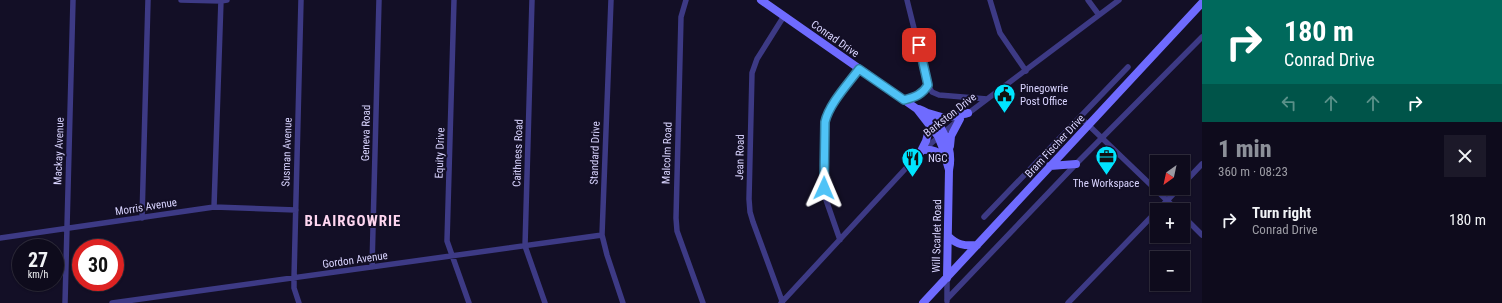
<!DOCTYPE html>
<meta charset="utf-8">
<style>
body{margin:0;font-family:"Roboto Condensed",sans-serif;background:#1c1929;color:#f1f3f6;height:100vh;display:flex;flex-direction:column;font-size:15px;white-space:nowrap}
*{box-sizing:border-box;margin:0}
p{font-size:13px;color:#9b9ba3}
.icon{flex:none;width:22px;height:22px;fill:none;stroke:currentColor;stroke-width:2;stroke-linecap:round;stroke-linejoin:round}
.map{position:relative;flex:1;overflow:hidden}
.side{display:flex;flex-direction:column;background:#0e0b1c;width:300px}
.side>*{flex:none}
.banner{background:#00695c;color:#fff;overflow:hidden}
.needle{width:26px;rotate:213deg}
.fabs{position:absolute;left:1150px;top:155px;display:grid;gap:8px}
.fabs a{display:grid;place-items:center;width:40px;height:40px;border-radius:0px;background:#0e0b1c;box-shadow:0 1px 3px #0004,0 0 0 1px #2e2b3b;font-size:20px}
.speed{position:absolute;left:12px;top:239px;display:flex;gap:8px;font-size:20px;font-weight:700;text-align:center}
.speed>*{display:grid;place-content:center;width:52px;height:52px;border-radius:50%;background:#0e0b1c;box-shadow:0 1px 3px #0004,0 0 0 1px #2e2b3b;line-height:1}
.speed small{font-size:10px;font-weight:400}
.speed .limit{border:6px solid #d22;background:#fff;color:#111}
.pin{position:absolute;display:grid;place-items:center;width:34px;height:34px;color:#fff;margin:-17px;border-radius:8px;box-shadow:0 2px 6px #0006}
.me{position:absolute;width:44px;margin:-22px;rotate:1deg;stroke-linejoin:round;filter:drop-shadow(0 0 3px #0008)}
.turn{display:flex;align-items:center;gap:14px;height:84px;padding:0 16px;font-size:18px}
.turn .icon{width:52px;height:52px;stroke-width:2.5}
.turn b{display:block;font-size:28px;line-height:34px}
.lanes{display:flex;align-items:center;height:38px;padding:0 16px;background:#0003;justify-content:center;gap:20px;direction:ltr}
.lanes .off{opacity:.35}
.round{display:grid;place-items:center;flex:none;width:42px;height:42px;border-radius:0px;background:#1c1929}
.overview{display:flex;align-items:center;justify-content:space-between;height:68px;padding:0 16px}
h1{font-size:24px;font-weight:800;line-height:30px;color:#8c9099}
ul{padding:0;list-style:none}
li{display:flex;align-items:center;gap:12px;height:60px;padding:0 16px}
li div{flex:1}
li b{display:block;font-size:15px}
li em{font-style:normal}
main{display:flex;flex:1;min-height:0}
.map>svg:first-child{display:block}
</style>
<main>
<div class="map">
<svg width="1202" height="303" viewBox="0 0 1202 303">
<rect width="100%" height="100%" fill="#130f26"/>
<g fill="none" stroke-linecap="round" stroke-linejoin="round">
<path stroke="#3d3a85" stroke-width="5.5" d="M181 0 221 1 227 0
M454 0 447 241 469 303
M532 0 525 246 545 303
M611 0 602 235 607 255 623 303
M686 0 681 17 676 218 677 231 703 303
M907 0 928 85 932 92 939 95 987 99
M990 0 1000 33 1026 71
M1088 0 1099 15
M904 100C915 97 922 95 928 85
M966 115 1119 0
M1080 117 1177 210
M1183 184 1202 164
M214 207 221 0
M1158 210 1179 188
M1183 216 1202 235
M984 217 1128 67
M142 218 148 0
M0 238 214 207 296 210
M840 240 824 194 825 122 829 112 859 69
M372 267 379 0
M947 299 1076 164 1202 37
M782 301 753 222 750 212 749 199 752 73 757 59 784 16
M947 301V278
M65 303 73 0
M112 303 602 235
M299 303 294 288V278L301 0
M781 303 920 153 957 121
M1068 303 1157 211"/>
<path stroke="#6f6bff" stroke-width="8" d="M761 0 917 109 938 136 942 146 949 170
M919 109C941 116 954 149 949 170L947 278
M928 113 945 118 968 113
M950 146 951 136 960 119
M923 150C933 149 938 151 945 159
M920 153 926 141 930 126
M1050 166 1076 164
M948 236C957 245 964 246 977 245
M923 303 1202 3"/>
</g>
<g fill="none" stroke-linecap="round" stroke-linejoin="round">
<defs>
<path id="route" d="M824 188 825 122C829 104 848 84 859 69L904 100C915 97 922 95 928 85L919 45"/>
</defs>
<use href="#route" stroke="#337fa1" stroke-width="10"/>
<use href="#route" stroke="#4fc3f7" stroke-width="7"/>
</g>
<defs>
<symbol id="civic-pin" viewBox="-11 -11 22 30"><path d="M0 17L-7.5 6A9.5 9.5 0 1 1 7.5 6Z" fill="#00e5ff" stroke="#130f26"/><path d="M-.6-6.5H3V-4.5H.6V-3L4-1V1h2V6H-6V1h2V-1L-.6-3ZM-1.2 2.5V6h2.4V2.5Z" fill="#111"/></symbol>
<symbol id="office-pin" viewBox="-11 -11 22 30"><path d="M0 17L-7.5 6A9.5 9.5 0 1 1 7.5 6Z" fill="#00e5ff" stroke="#130f26"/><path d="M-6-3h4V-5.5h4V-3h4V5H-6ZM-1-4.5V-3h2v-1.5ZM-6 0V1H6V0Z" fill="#111"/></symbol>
<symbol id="restaurant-pin" viewBox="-11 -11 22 30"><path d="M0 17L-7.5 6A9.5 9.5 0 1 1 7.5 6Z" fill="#00e5ff" stroke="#130f26"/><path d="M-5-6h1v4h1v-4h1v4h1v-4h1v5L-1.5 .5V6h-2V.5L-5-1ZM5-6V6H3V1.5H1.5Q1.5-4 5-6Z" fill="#111"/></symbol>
</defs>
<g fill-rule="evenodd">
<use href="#civic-pin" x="992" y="82" width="25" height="34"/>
<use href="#office-pin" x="1094" y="144" width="25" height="34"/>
<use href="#restaurant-pin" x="900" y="146" width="25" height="34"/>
</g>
<g text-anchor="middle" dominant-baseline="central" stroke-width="4" stroke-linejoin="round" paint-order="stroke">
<g font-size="11" fill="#d9d4ff" stroke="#130f26">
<text transform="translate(835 39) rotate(35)">Conrad Drive</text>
<text transform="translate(950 115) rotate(-38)">Barkston Drive</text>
<text transform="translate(366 133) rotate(-89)">Geneva Road</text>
<text transform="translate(1055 146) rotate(-47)">Bram Fischer Drive</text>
<text transform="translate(59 151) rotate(-88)">Mackay Avenue</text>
<text transform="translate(287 152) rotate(-88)">Susman Avenue</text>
<text transform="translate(440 153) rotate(-88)">Equity Drive</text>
<text transform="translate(518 153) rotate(-88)">Caithness Road</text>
<text transform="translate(595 153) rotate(-88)">Standard Drive</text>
<text transform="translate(667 153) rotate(-88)">Malcolm Road</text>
<text transform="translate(740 157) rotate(-89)">Jean Road</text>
<text transform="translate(146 207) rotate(-9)">Morris Avenue</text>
<text transform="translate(937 236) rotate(-89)">Will Scarlet Road</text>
<text transform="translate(355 260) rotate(-8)">Gordon Avenue</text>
</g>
<g font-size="11" fill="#d9d4ff" stroke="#130f26" text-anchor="start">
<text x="1020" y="88">Pinegowrie<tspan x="1020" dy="13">Post Office</tspan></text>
<text x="928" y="158">NGC</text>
<text x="1106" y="183" text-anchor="middle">The Workspace</text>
</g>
<g font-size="15" font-weight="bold" letter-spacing="1" fill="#ffd6f0" stroke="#130f26">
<text x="353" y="221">BLAIRGOWRIE</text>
</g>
</g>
</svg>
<div class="fabs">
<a><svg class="needle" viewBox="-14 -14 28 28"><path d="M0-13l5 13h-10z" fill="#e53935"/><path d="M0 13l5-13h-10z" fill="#9b9ba3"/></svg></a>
<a>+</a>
<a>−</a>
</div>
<div class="speed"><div>27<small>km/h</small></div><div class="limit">30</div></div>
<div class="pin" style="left:919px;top:45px;background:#d93025"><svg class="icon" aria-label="arrive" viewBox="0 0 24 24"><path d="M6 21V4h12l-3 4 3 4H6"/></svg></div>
<svg class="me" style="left:824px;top:188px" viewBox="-20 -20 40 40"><path d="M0-17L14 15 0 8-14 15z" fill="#4fc3f7" stroke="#fff" stroke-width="4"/></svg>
</div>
<section class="side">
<div class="banner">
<div class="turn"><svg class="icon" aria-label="right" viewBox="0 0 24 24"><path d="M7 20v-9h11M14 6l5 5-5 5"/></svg><div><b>180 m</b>Conrad Drive</div></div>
<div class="lanes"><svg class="icon off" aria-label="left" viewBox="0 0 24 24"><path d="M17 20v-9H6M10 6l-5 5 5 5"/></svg><svg class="icon off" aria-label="ahead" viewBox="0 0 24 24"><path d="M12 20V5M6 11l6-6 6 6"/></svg><svg class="icon off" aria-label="ahead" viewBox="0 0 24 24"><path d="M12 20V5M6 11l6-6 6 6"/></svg><svg class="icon" aria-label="right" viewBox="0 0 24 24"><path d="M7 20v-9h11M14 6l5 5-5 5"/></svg></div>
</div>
<div class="overview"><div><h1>1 min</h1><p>360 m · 08:23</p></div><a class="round"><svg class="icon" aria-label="close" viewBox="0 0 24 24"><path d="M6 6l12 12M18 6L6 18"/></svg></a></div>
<ul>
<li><svg class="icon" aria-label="right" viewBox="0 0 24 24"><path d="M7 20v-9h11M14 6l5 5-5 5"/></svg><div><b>Turn right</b><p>Conrad Drive</p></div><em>180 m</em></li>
</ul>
</section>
</main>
